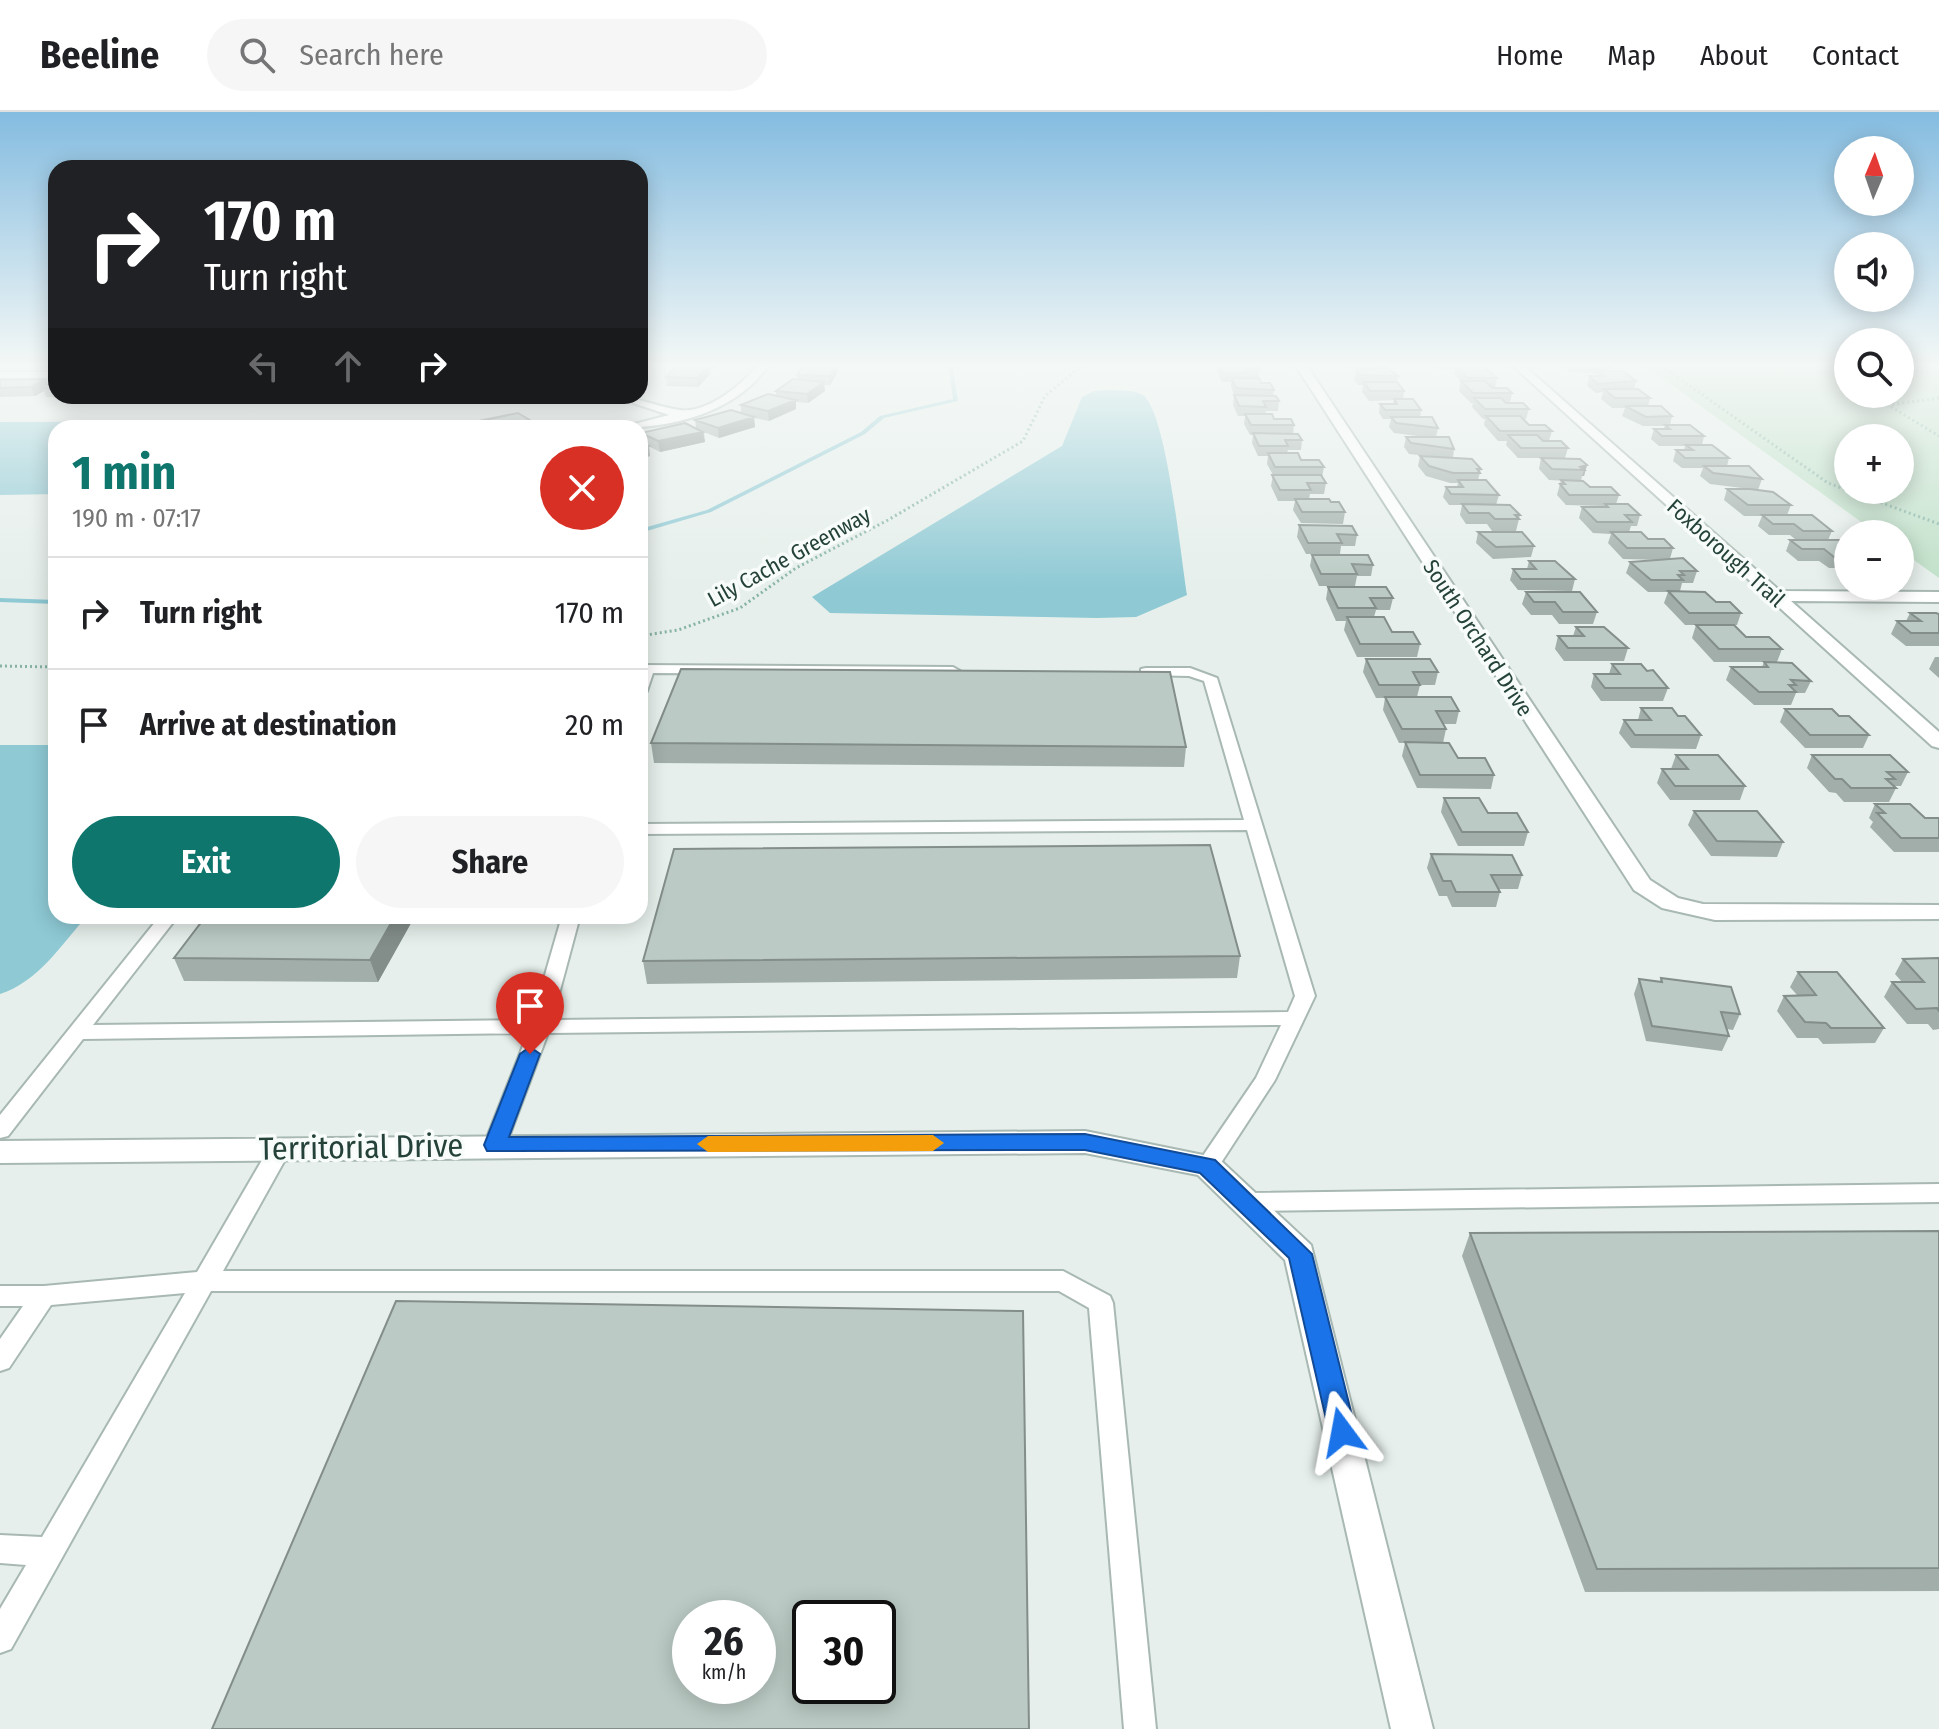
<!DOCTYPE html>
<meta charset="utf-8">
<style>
body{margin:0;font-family:"Fira Sans Condensed",sans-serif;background:#f6f6f6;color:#202124;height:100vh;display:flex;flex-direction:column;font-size:30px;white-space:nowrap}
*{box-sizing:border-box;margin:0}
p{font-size:26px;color:#757577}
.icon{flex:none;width:44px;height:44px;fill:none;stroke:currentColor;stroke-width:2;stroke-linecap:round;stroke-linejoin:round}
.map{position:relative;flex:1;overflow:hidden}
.sheet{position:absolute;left:48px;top:308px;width:600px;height:504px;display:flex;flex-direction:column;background:#fff;border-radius:24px;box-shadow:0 4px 20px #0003}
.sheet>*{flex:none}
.guide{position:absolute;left:48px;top:48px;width:600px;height:244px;border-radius:24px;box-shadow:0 4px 20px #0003;background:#202124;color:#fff;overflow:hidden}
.needle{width:52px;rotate:2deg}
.tools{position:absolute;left:1834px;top:24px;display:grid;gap:16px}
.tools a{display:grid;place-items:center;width:80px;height:80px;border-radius:50%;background:#fff;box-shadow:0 4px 20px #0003;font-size:40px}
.speed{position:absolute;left:672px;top:1488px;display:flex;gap:16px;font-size:40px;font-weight:700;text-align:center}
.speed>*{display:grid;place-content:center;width:104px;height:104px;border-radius:50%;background:#fff;box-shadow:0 4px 20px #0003;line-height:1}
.speed small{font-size:20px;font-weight:400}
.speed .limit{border:4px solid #111;border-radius:12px;background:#fff;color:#111}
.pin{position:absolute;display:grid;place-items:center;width:68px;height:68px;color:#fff;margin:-82px -34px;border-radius:50% 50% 50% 0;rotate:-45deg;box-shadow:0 0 8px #0007}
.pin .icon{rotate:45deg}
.me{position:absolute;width:88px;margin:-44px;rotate:347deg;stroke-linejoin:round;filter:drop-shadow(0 0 6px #0008)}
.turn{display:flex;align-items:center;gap:28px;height:168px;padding:0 24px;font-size:36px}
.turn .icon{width:104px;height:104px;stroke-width:2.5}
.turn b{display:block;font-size:56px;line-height:68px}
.lanes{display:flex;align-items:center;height:76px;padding:0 24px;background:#0003;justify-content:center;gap:40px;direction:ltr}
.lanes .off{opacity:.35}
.round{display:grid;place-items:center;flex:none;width:84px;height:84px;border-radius:42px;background:#f6f6f6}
.headline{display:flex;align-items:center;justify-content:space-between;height:136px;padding:0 24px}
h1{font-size:48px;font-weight:700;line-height:60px;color:#0f766e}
.action{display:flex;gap:16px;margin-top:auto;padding:16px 24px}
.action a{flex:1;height:92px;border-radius:48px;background:#0f766e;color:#fff;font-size:32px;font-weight:700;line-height:92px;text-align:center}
.action a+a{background:#f6f6f6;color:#202124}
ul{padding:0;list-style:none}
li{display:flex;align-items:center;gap:24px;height:112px;padding:0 24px;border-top:2px solid #e0e0e0}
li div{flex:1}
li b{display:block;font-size:30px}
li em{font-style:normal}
header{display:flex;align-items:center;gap:48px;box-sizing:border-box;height:112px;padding:0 40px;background:#fff;border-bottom:2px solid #e0e0e0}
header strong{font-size:38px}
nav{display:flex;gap:44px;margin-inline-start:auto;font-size:28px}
.search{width:560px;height:72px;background:#f6f6f6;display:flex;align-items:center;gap:20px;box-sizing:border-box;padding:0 28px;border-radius:44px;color:#757577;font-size:30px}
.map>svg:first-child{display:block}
</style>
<header>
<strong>Beeline</strong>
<div class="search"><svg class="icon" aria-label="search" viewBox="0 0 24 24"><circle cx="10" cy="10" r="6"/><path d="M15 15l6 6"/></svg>Search here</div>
<nav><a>Home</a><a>Map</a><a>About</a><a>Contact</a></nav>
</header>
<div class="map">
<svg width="1939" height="1617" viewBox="0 0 1939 1617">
<rect width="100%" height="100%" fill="#e6efeb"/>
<path fill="#bfe0c8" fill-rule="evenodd" d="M1641 251H1848V282H1900V251H1939V466L1900 438V422H1878ZM1848 326H1900V378H1848Z"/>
<path fill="#8ec9d4" d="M1110 278C1120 279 1138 277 1145 285 1167 307 1181 446 1187 483L1136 505 1097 506 830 501 812 485 1062 334 1082 285 1094 279Z
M309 309 315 311 304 316H56V382L0 383V310Z
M0 633H56V804H87C61 833 38 870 0 882Z"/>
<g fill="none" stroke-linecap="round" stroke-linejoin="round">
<path fill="#8ec9d4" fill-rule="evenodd" d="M948 251H952L958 289 884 306 865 322 711 400 640 421V417L707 398 861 320 880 304 953 287Z
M0 486 56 488V492L0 490Z"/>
<defs>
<path id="service" d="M640 553 953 555 960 559 953 563 653 561 647 579 640 583Z
M1146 556H1190L1217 566 1315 884 1275 968 1215 1060 1207 1062 1199 1060 1196 1054 1256 966 1281 913 548 921 506 1033 503 1039 495 1041 487 1039 484 1033 528 921 83 927 8 1024 0 1026V1003L160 804H178L93 913 532 908 562 804H580L552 908 1288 900 1295 884 1247 718 640 722V712L1244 708 1204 569 1189 564 1141 563V557Z
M280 1029 288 1031 291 1037 223 1159H1063L1110 1184 1113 1191 1156 1617H1124L1089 1196 1059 1179H211L11 1537 0 1541V1497L26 1453 0 1451V1423L42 1425 185 1181 51 1193 9 1256 0 1259V1227L23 1194H0V1174H44L197 1160 272 1031Z
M1939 1072V1090L1245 1099 1237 1096 1234 1090 1237 1084 1245 1081Z"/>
<path id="minor" d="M759 251H770C738 300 674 316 619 316L669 303 612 284C637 284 656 295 680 298 707 302 745 271 759 251Z
M1294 251H1305L1650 768 1678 786 1703 792 1939 793V807L1715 808 1662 796 1634 778Z
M1510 251H1521L1780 479 1939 480V490L1791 489 1939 620V636L1932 634Z
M0 260H56V266H0Z
M1085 1019 1218 1046 1311 1133 1433 1617H1391L1285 1148 1198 1063 1085 1041 0 1051V1029Z"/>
</defs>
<use href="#service" stroke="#a8b8b2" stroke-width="4"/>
<use href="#minor" stroke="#a8b8b2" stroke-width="4"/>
<path stroke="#86b3a5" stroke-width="3" stroke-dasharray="2 3" stroke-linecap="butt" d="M1657 251 1828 371 1939 412
M1939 286 1888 293 1939 324
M640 524 678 518 740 496 796 456 888 408 1023 329 1045 284 1085 251
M0 554 56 555"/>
<use href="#service" fill="#fff" fill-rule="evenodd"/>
<use href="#minor" fill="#fff" fill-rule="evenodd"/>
</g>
<path fill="#a1aea9" d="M683 251H718L715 257H709L710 262 698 275 667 274 666 265 683 252Z
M806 251H838L837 261 830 273H824L825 279 808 291 796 290V297L769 309 754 306 755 315 719 326 704 320 705 330 660 340 646 333 649 334 650 344 640 347V330L643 331 641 321 696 316 695 308 741 301V293L776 284V279L797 267V263Z
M1215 251H1258L1260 256 1259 265 1247 266 1261 271 1274 278 1273 284 1279 289 1278 299H1266L1265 302 1274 307 1294 313 1293 322 1302 328 1301 338H1288L1287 341 1301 348 1324 355 1322 365 1326 371 1324 382H1310L1309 387 1331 390 1345 400 1343 412 1301 411 1293 398 1295 389H1278L1271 374 1273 363 1267 352 1268 344H1258L1252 331 1253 323H1250L1244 312 1245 304H1238L1233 293 1234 283 1231 275V270H1222L1217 260V255Z
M1346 251H1387L1386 255 1398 264 1397 270 1404 279 1403 287 1421 298 1420 305 1438 316 1436 325 1454 337 1453 346 1481 357 1478 368 1499 383 1496 393 1520 403 1516 419H1492L1487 412H1466L1460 403 1462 393H1449L1443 385 1446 375H1457L1458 371H1450L1426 364 1418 354 1420 344H1428L1409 342 1404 335 1406 325H1425L1394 321 1389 315 1391 307H1383L1379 301 1380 292H1393L1394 288 1369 289 1362 280 1363 273H1358L1354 268 1356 258 1372 256H1349Z
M1431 251H1478L1477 253 1497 266 1495 275H1491L1512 281 1510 291 1529 297 1526 307H1524L1529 313 1552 319 1549 329 1568 336 1565 346H1518L1506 333 1507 329H1498L1484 313 1485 307H1483L1472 295 1473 291H1471L1459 279 1461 269 1454 262 1455 257H1437Z
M1564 251H1606L1609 254 1608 259 1636 269 1634 277 1650 286 1648 294 1672 304 1670 313 1704 324 1702 333 1729 346 1727 354 1762 367 1758 378 1710 372 1700 364 1703 356H1682L1673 349 1676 338H1684L1685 334H1659L1651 327 1654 317H1663L1665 314H1643L1622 304 1625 296H1612L1601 287 1603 280 1596 281 1587 274 1589 264H1597L1598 262 1569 259 1563 254Z
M0 268 48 273 56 268V284H92L90 286 46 285 44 279 35 284 0 285Z
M111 284H147L141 287Z
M160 284H207L160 286Z
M215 284H265L263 286 216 287Z
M273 284H321L319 286H274Z
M1541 346 1587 353 1584 364H1582L1581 369 1590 375 1619 383 1616 392 1640 403 1637 414H1631L1629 420 1673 436 1670 447 1697 459 1693 471H1682L1680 479 1716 490 1741 501 1737 513H1685L1664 491 1668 480H1648L1626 461 1630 450 1662 448 1623 447 1608 431 1611 422 1593 421 1579 406 1582 395H1604V394L1566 393 1557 383 1561 368 1570 369 1549 368 1539 357Z
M1727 377 1791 393 1787 403 1832 419 1828 428 1848 434V456H1829L1819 449H1798L1786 439 1790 428H1796L1790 423H1769L1758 414 1762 404H1744L1724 388Z
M1299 413 1357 423 1355 434H1341L1340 442H1306L1297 425Z
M1478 420 1534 434 1531 445 1493 447 1476 431Z
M1312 443 1373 453 1371 464H1357L1355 474H1319L1310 454Z
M1529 449 1575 467 1572 479 1518 478 1510 468 1513 457H1527Z
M1328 475 1393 486 1390 498H1376L1374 505 1392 520 1420 532 1417 545H1357L1344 518 1346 509H1336L1326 487Z
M1526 480 1597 500 1593 512H1559L1552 503H1531L1522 492Z
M1910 501 1939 502V534H1906L1891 522 1897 509H1906Z
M1696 513 1746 525 1782 537 1777 550H1714L1692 526Z
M1576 515 1628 536 1624 549H1564L1555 537 1558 524H1573Z
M1935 545H1939V566L1929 557Z
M1366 547 1438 560 1435 573H1420L1417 585 1459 599 1456 612H1443L1446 617 1443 631 1458 646 1494 663 1491 677 1417 676 1402 644 1405 631H1399L1383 598 1385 586H1376L1363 560Z
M1764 550 1811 569 1805 581H1796L1791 593H1754L1726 568 1731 555H1762Z
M1612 552 1647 559 1668 576 1663 589H1601L1591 575 1594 562H1609Z
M1641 596 1701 623 1696 637 1631 636 1619 621 1624 608H1638Z
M1785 597 1869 623 1863 636H1805L1780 610Z
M651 631 1186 635 1184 655 654 651Z
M1676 643 1745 674 1740 688H1670L1657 671 1662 657H1671Z
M1812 643 1908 660 1901 674H1893L1896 676 1889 690H1844L1836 681 1829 680 1807 656Z
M1444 686 1488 701 1528 720 1524 734H1458L1441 700Z
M1875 692 1925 706H1939V740H1894L1870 715 1873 710 1869 706Z
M1694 699 1783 730 1777 745 1711 744 1688 713Z
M1431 742 1522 763 1518 777H1499L1500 780 1496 795H1452L1447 784H1439L1427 756Z
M206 804H415L378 870 184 869 174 846Z
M1240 844 1237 866 647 872 643 849Z
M1939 846V917L1933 918 1928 912H1907L1884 885 1892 870H1902L1895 862 1903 847Z
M1798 860 1884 916 1875 931 1823 932 1818 926H1797L1777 899 1784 884 1797 883 1790 875Z
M1661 866 1740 902 1733 918 1727 917 1729 924 1722 939 1646 929 1634 882 1639 867 1660 870Z
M1939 1119V1479L1585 1480 1462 1144 1470 1121Z"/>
<path fill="#838d89" d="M836 251H838L837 261 830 273 829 264 836 253Z
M709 253 710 262 698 275 697 266Z
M46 267 49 276H42L44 279 35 284 31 275Z
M824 270 825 279 808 291 807 282Z
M345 284H390L346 288Z
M796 288V297L769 309 768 299Z
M754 305 755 315 719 326 718 316Z
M533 310 534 316H503Z
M703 320 705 330 660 340 658 329Z
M649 334 650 344 640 347V336Z
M1587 353 1584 364H1582L1584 358 1580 355Z
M395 804H415L378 870 370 848Z"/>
<path fill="#bbcac4" stroke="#838d89" stroke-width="2" fill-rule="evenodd" d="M805 251 837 252 829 264 797 263Z
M1218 251H1258L1260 256H1245L1248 261H1223Z
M1576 251H1606L1609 254Z
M678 252 709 253 697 266 666 265Z
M1456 253H1481L1497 266H1468Z
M1386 255 1398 264 1360 263 1356 258Z
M1599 259H1623L1636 269 1598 272 1589 264H1605Z
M1232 266H1259L1261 271H1270L1274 278 1236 276Z
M46 267 31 275 0 276V268Z
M793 267 824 270 807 282 776 279Z
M56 268V276H42Z
M1461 269H1485L1492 276H1507L1512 281H1473Z
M1364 270H1397L1404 279H1370Z
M1604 277H1638L1650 286H1615Z
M768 282 796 288 768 299 741 293Z
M1234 283 1276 284 1279 289H1263L1266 295 1239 294Z
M1474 286H1501L1506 291H1523L1529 297H1485Z
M1394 287H1413L1421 298H1385L1380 292H1397Z
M1625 294H1661L1672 304 1646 305Z
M731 298 754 305 718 316 695 308Z
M518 301 533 310 503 316H484L474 310Z
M1245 302H1272L1274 307H1291L1294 313H1251Z
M1486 304H1520L1529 313H1545L1552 319H1500Z
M1391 305H1432L1438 316 1396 311Z
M453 309 465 316H420Z
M685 311 703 320 658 329 641 321Z
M1665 313H1690L1704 324H1662L1654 317H1670Z
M1253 321 1298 322 1302 328H1285L1288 334H1259Z
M1508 323H1537L1543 329H1561L1568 336H1521Z
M1406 325H1449L1454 337 1411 331Z
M640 330 649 334 640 336Z
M1686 333H1712L1729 346H1685L1676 338H1693Z
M1268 341H1298L1301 348H1319L1324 355H1275Z
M1420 344 1472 347 1481 357H1477L1480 361H1453L1429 354Z
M1541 346 1580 347 1587 353 1580 355 1584 358 1552 357Z
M1704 354H1749L1762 367 1713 361Z
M1272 363H1321L1326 371H1307L1311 378H1280Z
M1458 368H1486L1499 383 1451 382 1446 375H1463Z
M1561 368 1583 369 1590 375H1611L1619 383H1569L1560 372H1565Z
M1727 377H1750L1773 380 1791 393H1748Z
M1295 387H1329L1331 390H1339L1345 400H1302Z
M1462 392 1510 393 1520 403H1515L1519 407H1495L1489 401H1469Z
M1605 392H1628L1640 403H1625L1632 410H1597L1582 395H1608Z
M1762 403H1812L1832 419H1803L1794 412H1773Z
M1299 413 1352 414 1357 423 1337 422 1342 431H1308Z
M1478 420H1522L1534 434 1496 435Z
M1611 420H1641L1648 427H1664L1673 436H1627Z
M1790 428H1842L1848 434V445H1834L1824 437H1802Z
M1312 443H1368L1373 453 1352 452 1357 462H1321Z
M1683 446 1697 459H1680L1684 463H1678L1683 468H1651L1630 450Z
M1529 449H1555L1575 467H1521L1513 457H1536Z
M1328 475H1386L1393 486H1370L1376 496H1338Z
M1668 479 1705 480 1716 490H1730L1741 501H1689Z
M1526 480H1580L1597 500H1563L1555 490H1534Z
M1910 501H1936L1939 502V521H1911L1897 509H1921Z
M1347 505H1384L1392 520H1413L1420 532H1360Z
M1696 513H1734L1746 525H1769L1782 537H1719Z
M1576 515H1604L1628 536H1568L1558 524H1584Z
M1366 547H1430L1438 560H1413L1420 573H1379Z
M1764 550 1792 551 1811 569 1791 568 1796 573H1789L1796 580H1759L1731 555H1768Z
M1612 552H1641L1647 559 1653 558 1668 576H1605L1594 562H1620Z
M681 557 1170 560 1186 635 651 631Z
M1385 585H1451L1459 599H1436L1446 617H1402Z
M1641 596H1672L1678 604H1685L1701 623H1635L1624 608H1651Z
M1785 597H1832L1839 604H1849L1869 623H1810Z
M1405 630 1449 631 1458 646H1485L1494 663H1420Z
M1676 643H1718L1745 674H1675L1662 657H1688Z
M1812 643H1890L1908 660H1887L1895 667H1886L1896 676H1851L1842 667H1835Z
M1444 686H1479L1488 701H1517L1528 720H1462Z
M1875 692H1910L1925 706H1939V726H1901L1877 701H1885Z
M1694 699H1757L1783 730 1717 729Z
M1210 733 1240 844 643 849 674 737Z
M1431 742 1512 743 1522 763H1491L1500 780H1456L1451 769H1443Z
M206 804H395L370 848 174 846Z
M1939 846V899L1937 896 1916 897 1892 870H1924L1903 847Z
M1798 860H1837L1884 916H1831L1826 911 1805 910 1784 884 1816 883Z
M1661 866 1731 875 1740 902 1721 900 1729 924 1652 914 1639 867 1662 870Z
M1939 1119V1456L1597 1457 1470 1121Z
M396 1189 1023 1199 1029 1617H212ZM690 1506H758V1574H690ZM810 1506H878V1574H810Z"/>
<linearGradient id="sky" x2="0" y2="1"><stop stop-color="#84bce0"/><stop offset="0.53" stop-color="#f4f8f6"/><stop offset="1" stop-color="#f4f8f6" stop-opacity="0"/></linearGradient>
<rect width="1939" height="477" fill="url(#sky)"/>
<path fill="#1a73e8" stroke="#114b97" stroke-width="2" d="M530 935 540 942 509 1025 1085 1022 1215 1048 1312 1142 1356 1320 1352 1329 1342 1332 1333 1329 1329 1320 1289 1146 1200 1061 1085 1038 487 1039 484 1033 520 942Z"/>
<path fill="#f59e0b" d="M933 1023 944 1031 933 1039 708 1040 697 1032 708 1024Z"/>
<g text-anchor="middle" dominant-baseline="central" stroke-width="7" stroke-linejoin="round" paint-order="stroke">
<g font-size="22" fill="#24423a" stroke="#f7fbf9">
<text transform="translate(1726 441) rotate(42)">Foxborough Trail</text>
<text transform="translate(789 445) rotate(-29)">Lily Cache Greenway</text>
<text transform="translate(1478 526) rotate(57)">South Orchard Drive</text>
</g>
<g font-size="32" fill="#24423a" stroke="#f7fbf9">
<text transform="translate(361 1035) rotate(-1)">Territorial Drive</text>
</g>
</g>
</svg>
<div class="tools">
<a><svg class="needle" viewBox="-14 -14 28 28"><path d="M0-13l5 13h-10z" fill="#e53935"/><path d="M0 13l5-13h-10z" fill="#757577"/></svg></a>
<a><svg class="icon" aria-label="sound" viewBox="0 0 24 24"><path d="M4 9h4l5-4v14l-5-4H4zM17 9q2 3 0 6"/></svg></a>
<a><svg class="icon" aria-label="search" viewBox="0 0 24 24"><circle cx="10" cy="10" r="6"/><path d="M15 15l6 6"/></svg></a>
<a>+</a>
<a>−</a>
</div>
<div class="speed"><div>26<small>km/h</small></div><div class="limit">30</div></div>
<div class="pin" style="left:530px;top:942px;background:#d93025"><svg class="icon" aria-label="arrive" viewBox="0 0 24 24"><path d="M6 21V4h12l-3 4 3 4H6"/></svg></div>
<svg class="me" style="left:1342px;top:1320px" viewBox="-20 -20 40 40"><path d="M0-17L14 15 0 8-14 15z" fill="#1a73e8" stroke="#fff" stroke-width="4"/></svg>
<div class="guide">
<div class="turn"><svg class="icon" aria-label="right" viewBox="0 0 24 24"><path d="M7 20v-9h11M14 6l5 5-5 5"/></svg><div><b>170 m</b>Turn right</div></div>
<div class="lanes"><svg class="icon off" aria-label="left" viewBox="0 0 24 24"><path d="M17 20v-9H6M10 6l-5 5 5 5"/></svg><svg class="icon off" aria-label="ahead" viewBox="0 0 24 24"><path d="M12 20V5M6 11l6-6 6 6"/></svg><svg class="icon" aria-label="right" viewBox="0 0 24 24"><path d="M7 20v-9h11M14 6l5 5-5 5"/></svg></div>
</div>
<section class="sheet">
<div class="headline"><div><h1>1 min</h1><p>190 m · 07:17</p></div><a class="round" style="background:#d93025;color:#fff"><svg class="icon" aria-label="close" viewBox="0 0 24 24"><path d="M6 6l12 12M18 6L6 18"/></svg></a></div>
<ul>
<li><svg class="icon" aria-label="right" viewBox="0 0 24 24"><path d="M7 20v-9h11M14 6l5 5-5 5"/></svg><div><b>Turn right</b></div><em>170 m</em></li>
<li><svg class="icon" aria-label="arrive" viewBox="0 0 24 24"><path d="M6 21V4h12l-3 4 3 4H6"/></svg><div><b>Arrive at destination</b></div><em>20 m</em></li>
</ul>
<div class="action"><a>Exit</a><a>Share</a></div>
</section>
</div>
